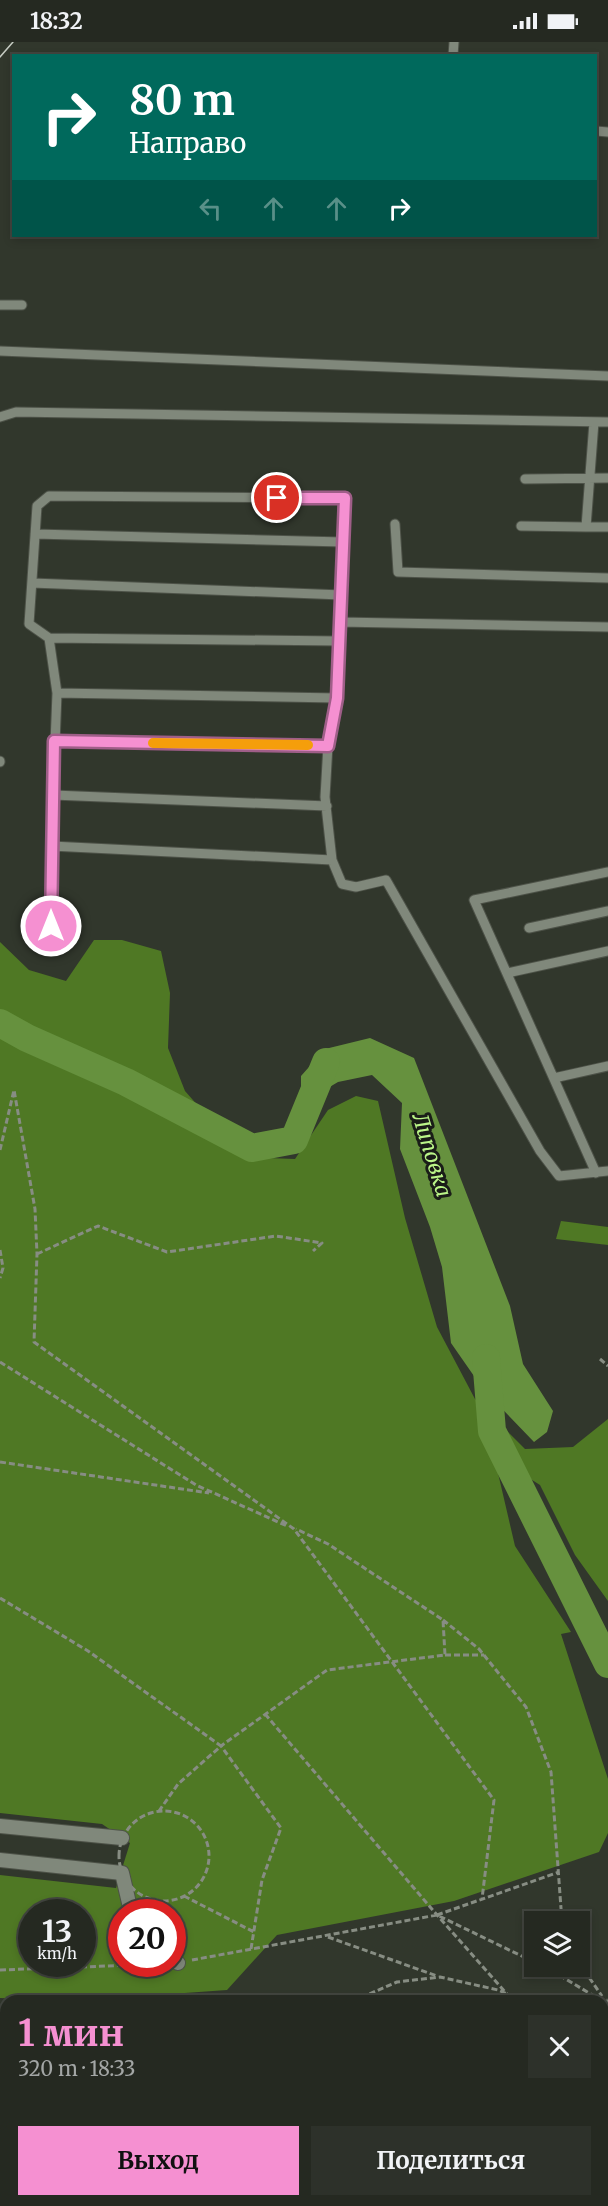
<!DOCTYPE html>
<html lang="ru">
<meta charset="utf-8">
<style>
body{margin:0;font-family:Merriweather,serif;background:#2d312a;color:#f1f3f6;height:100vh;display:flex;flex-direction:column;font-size:22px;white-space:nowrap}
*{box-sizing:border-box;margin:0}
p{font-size:20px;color:#a3a6a5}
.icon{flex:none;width:33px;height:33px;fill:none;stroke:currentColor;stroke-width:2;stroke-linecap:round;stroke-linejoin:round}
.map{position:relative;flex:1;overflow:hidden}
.panel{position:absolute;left:0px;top:1953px;width:609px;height:212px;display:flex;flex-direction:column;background:#252921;border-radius:18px 18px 0 0;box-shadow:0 3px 9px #0003,0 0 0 2px #42453f}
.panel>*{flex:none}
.guide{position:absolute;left:12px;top:12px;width:585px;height:183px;border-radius:0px;box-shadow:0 3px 9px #0003,0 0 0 2px #42453f;background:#00695c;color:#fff;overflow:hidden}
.buttons{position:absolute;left:524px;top:1869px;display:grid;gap:12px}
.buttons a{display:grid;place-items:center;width:66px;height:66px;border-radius:0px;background:#252921;box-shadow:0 3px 9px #0003,0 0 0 2px #42453f;font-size:30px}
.speed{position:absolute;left:18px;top:1857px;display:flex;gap:12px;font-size:30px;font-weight:700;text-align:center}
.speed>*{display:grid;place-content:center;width:78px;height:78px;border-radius:50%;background:#252921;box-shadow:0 3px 9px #0003,0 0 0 2px #42453f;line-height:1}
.speed small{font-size:15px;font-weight:400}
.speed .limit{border:9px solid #d22;background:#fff;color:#111}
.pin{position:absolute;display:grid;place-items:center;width:51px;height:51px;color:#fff;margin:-26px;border:3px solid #fff;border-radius:50%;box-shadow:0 2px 6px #0007}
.me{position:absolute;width:66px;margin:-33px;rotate:0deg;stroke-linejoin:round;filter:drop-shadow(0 0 4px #0008)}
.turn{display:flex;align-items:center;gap:21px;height:126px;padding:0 18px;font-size:27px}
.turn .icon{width:78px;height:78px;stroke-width:2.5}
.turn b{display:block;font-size:42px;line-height:51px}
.lanes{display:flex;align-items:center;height:57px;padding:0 18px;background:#0003;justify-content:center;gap:30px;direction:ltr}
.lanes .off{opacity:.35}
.round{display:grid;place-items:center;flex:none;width:63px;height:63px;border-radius:0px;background:#2d312a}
.headline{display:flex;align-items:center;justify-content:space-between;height:102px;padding:0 18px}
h1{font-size:36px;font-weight:700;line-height:45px;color:#f590d1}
.button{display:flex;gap:12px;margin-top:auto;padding:12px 18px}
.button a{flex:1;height:69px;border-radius:0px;background:#f590d1;color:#111;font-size:24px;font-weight:700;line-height:69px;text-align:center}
.button a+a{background:#2d312a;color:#f1f3f6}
.status{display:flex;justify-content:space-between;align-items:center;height:42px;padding:0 30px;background:#252921;direction:ltr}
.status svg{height:16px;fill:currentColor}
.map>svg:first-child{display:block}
</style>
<div class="status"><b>18:32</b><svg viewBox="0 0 49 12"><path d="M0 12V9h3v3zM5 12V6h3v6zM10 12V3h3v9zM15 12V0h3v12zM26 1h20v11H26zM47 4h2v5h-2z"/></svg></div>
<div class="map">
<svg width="608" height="2164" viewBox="0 0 608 2164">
<rect width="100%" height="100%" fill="#31372c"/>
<path fill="#4f7824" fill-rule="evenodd" d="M94 898H122L161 909 170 951 168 1006 185 1049 243 1115 295 1117 328 1068 356 1054 378 1059 405 1176 437 1285 475 1357 525 1407 573 1405 608 1377V1559L575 1513 540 1443 494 1414 515 1504 571 1590 561 1592 608 1737V1791L599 1810 454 1859 277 1893 227 1948 72 1959 0 1956V1833L116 1846 130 1801 102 1782 0 1771V900L29 928 66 939ZM32 1870H82V1922H32ZM122 1870H172V1922H122Z
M561 1179 608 1185V1203L556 1197Z"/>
<path fill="#66913e" d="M370 996 414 1016 510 1264 523 1322 553 1369 547 1390 534 1400 483 1347 451 1301 442 1225 430 1185 400 1107 402 1061 372 1033 338 1040 301 1062V1034L325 1007Z"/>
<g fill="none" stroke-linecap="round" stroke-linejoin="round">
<path stroke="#66913e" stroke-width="28" d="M0 981 27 996 126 1040 252 1106 294 1098 326 1020
M486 1316 492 1389 608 1622"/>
<defs>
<path id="service" d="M453 14 454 0
M596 89 608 90
M0 263H22
M0 309 608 334
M0 375 16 370 608 380
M594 380 586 485H608
M525 437 608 436
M395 482 398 530 608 536
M521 484 586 485
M35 492 343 500
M32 541 342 553
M608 585 340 580 339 599 49 596 57 651 51 804 332 818 342 842 356 845 386 838 540 1109 559 1134 608 1129
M49 596 29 582 37 464 49 454 345 456 340 580
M57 651 337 656
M54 699 328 703
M0 719V720
M53 753 327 764
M332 818 325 755 328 703 337 656 339 599
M50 884 51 804
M529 886 608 869
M507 931 608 909
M554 1036 608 1024
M596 1131 474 858 608 830
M603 2006 608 1962
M333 2158 349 2164
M298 2164 303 2158
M418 2164 423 2158
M593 2164V2158"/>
<path id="pedestrian" d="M0 1784 122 1796
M0 1818 122 1831 129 1861 137 1870
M172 1914 178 1921"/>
</defs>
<use href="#service" stroke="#4d5248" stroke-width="11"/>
<use href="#pedestrian" stroke="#4d5248" stroke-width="16"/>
<path stroke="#878d83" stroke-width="3" stroke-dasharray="6 3" stroke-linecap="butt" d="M0 1108 14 1048 35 1167 37 1212 34 1300 294 1487 494 1758 482 1857
M0 1208 3 1226 0 1236
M37 1212 98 1184 167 1210 276 1194 322 1201 313 1209
M600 1317 608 1324
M0 1320 196 1443 287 1484
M0 1420 209 1451
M0 1556 88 1609 221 1704 178 1742 159 1769
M443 1578 479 1607 526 1665 551 1730 562 1880
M445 1613H484
M265 1672 437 1873 507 1952
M119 1814a45 45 0 1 1 90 0a45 45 0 1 1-90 0Z
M184 1854 254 1890
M164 1860 167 1870
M437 1873 559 1830
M172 1884 179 1902
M328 1895 437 1934
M251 1907 262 1838 281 1786 221 1704 327 1628 445 1613 443 1578 328 1502 296 1487
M192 1918 437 1873 534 1920
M579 1921 602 1954
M544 1924 599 1957
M0 1928 160 1922
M353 1959 397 1940 440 1935 498 1948 507 1952 513 1959
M0 2005H6
M0 2155H6
M510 2158 511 2164"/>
<use href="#service" stroke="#80887b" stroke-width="9"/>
<use href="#pedestrian" stroke="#80887b" stroke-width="14"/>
<path stroke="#c5cbc2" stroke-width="1.5" d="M0 15 13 0"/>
</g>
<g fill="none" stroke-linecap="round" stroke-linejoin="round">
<defs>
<path id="route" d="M51 884 54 699 328 704 337 656 345 456H277"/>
</defs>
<use href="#route" stroke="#9f5e88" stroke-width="15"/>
<use href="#route" stroke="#f590d1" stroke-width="10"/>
<path stroke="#f59e0b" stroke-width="10" d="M153 701 308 703"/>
</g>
<g text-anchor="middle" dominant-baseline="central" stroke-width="6" stroke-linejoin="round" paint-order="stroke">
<g font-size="21" font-style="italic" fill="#bbf688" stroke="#1a1d18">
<text transform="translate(432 1113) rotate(73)">Липовка</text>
</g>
</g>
</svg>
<div class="buttons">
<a><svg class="icon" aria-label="layers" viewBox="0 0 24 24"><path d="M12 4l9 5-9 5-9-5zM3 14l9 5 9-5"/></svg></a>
</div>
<div class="speed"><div>13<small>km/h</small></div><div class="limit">20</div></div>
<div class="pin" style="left:277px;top:456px;background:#d93025"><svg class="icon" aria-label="arrive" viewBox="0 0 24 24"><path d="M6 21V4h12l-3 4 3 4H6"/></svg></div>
<svg class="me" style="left:51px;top:884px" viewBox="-20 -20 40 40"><circle r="17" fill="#f590d1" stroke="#fff" stroke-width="3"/><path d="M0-11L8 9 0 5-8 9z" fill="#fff"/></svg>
<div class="guide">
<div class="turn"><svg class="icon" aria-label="right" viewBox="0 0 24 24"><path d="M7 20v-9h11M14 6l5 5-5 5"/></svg><div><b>80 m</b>Направо</div></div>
<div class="lanes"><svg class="icon off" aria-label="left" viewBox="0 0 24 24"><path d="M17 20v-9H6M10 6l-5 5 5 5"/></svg><svg class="icon off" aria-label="ahead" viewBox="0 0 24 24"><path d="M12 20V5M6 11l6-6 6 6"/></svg><svg class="icon off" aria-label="ahead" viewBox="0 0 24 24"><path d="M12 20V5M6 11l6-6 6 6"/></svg><svg class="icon" aria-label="right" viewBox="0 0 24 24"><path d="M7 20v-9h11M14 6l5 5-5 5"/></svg></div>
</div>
<section class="panel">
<div class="headline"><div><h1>1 мин</h1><p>320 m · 18:33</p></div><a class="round"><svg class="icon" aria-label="close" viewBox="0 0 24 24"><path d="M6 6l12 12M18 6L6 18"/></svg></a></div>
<div class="button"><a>Выход</a><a>Поделиться</a></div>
</section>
</div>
